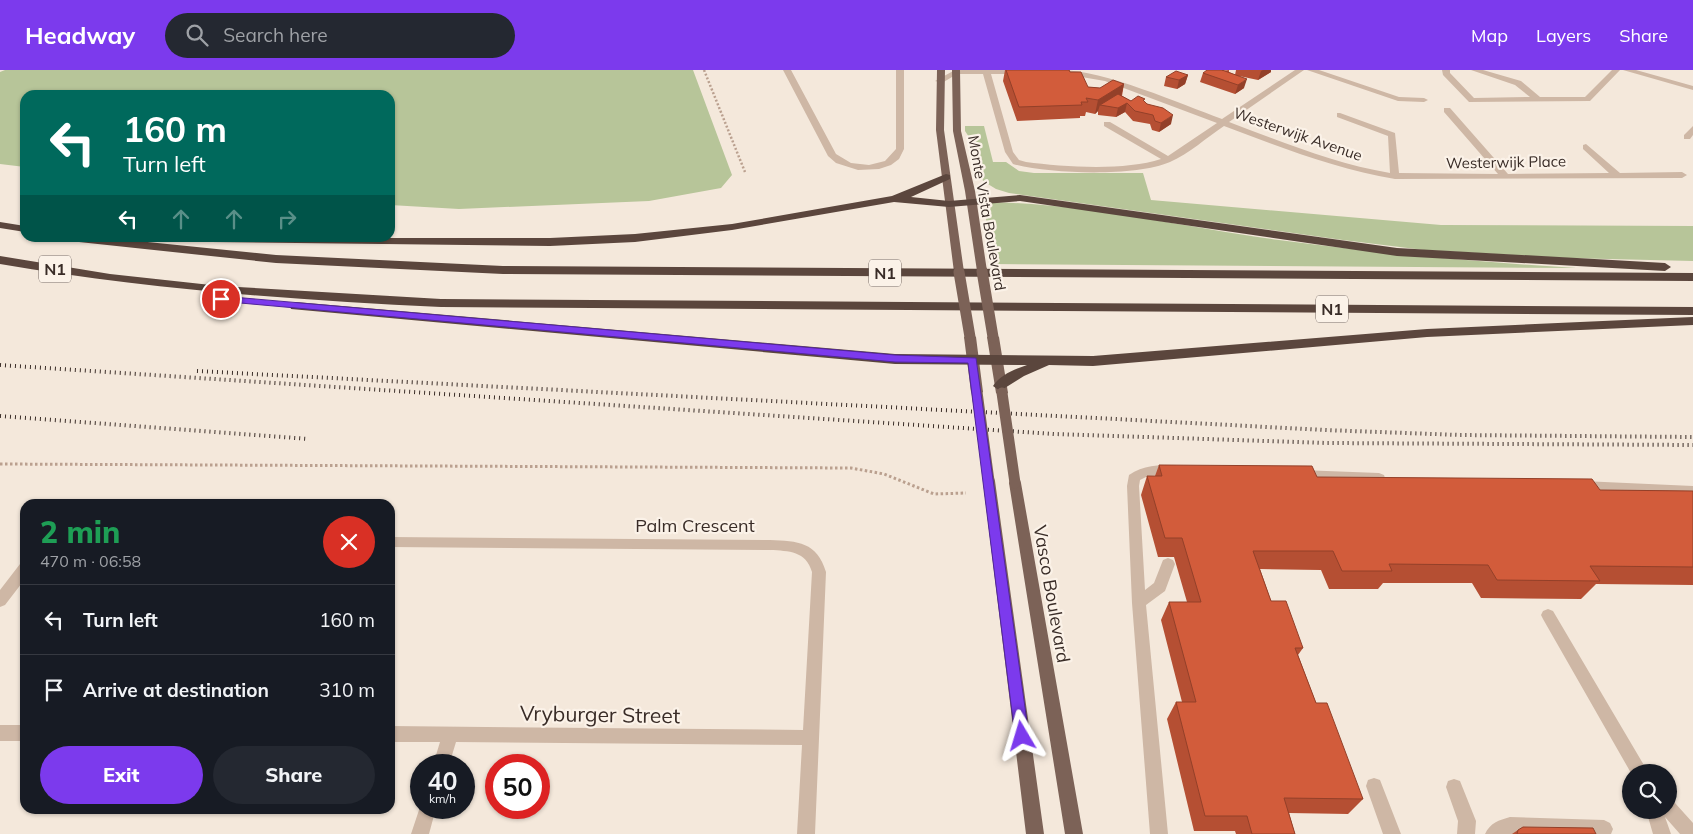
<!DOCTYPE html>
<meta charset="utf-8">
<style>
body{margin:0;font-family:Mulish,sans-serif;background:#242831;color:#f1f3f6;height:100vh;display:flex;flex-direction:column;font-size:19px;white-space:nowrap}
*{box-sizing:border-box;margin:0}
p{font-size:16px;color:#9ea1a6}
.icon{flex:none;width:28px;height:28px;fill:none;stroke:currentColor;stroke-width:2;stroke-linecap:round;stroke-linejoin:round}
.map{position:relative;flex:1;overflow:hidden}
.side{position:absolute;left:20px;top:429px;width:375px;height:315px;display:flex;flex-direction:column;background:#171b24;border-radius:15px;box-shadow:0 1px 4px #0004}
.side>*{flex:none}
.guide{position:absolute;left:20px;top:20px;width:375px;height:152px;border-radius:15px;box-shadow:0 1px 4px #0004;background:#00695c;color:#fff;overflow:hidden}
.fabs{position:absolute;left:1622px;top:694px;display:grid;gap:10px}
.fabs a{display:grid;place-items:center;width:55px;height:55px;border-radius:50%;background:#171b24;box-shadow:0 1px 4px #0004;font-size:25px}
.speed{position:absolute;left:410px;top:684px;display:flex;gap:10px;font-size:25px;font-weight:700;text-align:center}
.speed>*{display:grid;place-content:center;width:65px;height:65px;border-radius:50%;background:#171b24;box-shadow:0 1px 4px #0004;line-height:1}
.speed small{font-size:12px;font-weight:400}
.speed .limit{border:8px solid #d22;background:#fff;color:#111}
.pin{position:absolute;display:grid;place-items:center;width:42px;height:42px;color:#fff;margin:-21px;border:2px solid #fff;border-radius:50%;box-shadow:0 1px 5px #0007}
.me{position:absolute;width:55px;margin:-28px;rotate:353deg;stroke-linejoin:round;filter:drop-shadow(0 0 4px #0008)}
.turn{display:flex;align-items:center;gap:18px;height:105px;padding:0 20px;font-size:22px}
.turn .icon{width:65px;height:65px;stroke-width:2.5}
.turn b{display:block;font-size:35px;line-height:42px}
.lanes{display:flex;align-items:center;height:48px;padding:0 20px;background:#0003;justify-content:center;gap:25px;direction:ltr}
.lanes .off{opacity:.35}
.round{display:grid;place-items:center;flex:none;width:52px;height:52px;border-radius:26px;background:#242831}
.summary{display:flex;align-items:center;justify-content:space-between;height:85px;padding:0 20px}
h1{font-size:30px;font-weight:800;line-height:38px;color:#1e9e55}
.cta{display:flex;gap:10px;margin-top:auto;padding:10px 20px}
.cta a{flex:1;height:58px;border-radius:30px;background:#7c3aed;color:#fff;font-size:20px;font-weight:800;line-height:58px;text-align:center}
.cta a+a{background:#242831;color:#f1f3f6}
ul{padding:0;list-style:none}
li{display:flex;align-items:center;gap:15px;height:70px;padding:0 20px;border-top:1px solid #363941}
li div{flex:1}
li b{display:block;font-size:19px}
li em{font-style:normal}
header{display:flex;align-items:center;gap:30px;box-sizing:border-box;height:70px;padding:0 25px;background:#7c3aed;color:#fff}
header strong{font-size:24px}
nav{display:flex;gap:28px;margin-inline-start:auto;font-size:18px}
.search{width:350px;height:45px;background:#242831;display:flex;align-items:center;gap:12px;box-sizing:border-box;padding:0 18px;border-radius:28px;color:#9ea1a6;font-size:19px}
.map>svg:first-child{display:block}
</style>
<header>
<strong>Headway</strong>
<div class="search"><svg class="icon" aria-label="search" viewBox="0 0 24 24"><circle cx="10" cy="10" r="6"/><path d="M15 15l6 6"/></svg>Search here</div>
<nav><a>Map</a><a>Layers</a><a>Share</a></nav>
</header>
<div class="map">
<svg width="1693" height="764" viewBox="0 0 1693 764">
<rect width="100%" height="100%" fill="#f4e8db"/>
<path fill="#b7c599" d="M5 0H693L732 105 721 118 649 131 459 139 390 135V25H25V97L0 94V2Z
M965 56H984L993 92H1006L1019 101 1034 103H1143L1151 130 1441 155 1693 156V191L1566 188 1424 180 1343 170 1009 123 996 119 983 111 975 76 965 61Z
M990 132C1087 134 1183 157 1279 170 1378 183 1477 192 1577 198L993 194 984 136Z"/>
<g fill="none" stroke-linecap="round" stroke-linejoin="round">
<path stroke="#baa08f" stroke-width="2.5" stroke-dasharray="2 2" stroke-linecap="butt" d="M704 0 745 102"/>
<path stroke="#baa08f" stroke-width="3" stroke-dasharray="2.5 2.5" stroke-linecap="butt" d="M0 394 851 398 884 404 934 424 966 423"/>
<path fill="#ceb7a5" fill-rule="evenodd" d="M783 0H791L836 84 851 93 869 95 885 91 896 79V0H904V79L899 89 891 95 879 99 858 100 836 93 828 86Z
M955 0H1022L1023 2 1019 4H991L1013 82 1019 90 1026 92C1064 97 1125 101 1161 89L1104 56V52H1110L1168 86 1217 53 1105 11 1064 4 1060 2 1061 0C1103 0 1181 34 1222 49L1295 0H1304L1229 52C1282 72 1335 94 1390 103L1388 66 1337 47V43H1340L1395 63 1399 103 1498 104 1444 42V38H1450L1508 104 1609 103 1583 79V75L1586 74 1620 103 1682 102 1687 105 1682 108 1395 109C1336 99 1280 77 1224 56 1207 67 1189 84 1170 92 1135 107 1050 104 1013 94L1005 82 983 4H957L942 13 935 11Z
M1307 0H1319L1399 27 1424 28 1428 30 1424 32 1398 31Z
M1442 0H1450V3L1474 28 1530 27 1515 15 1471 0H1483L1521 11 1540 27H1585L1612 0H1620L1590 31 1469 32 1443 5Z
M1623 0H1636L1693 16V20Z
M1693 56V65L1690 69H1684V65Z
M1175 395 1179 397 1181 400 1179 403 1148 406 1140 410 1139 416 1145 520 1154 513 1163 490 1168 488 1173 490 1175 494 1165 521 1146 535 1168 764H1150L1132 533 1127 416 1129 405C1143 395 1159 395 1175 395Z
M1300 400 1379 403 1384 405 1385 408 1384 411 1379 413 1300 410 1295 408 1294 405 1295 402Z
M1582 411 1693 416V426L1582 421 1577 419 1576 416 1577 413Z
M390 467 770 470C798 471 817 472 826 502L815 764H797L802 675 456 672 449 695H433L440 672H390V656L803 660 812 502C806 481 789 481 770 480L390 477Z
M25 492V509L5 535 0 537V520L20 494Z
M1548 539 1553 541 1648 702 1631 703 1543 549 1541 545 1543 541Z
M0 655H25V671H0Z
M1374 708 1380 710 1401 764H1383L1366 716 1368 710Z
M1454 709 1460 711 1476 751 1475 764H1457L1458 751 1446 717 1448 711Z
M1669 731 1675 733 1693 753V764H1680L1665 747 1671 764H1653L1646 740H1669Z
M421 734V738H436L429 764H411Z
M1510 747 1604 750 1610 753 1613 759 1611 764H1485C1490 753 1499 750 1510 747Z"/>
<path fill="#7c6257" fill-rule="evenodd" d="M937 0H945L944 60 964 202 959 205 954 202 936 60Z
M952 0H960L961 61 975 121 987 201 982 204 977 201 965 121 953 61Z
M970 263 976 267 983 322 977 326 971 322 964 267Z
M993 263 999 267 1008 323 1002 327 996 323 987 267Z
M989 406 994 408 995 411 1044 764H1026L983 411 984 408Z
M1015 408 1020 410 1021 413 1083 764H1065L1009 413 1010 410Z"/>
<path fill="#5b463d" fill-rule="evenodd" d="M946 104 950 105V109L911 127 949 131 1020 125 1397 178 1665 193 1671 197 1665 201 1397 186 1020 131 949 137 894 132 732 160 635 172 550 176 212 172 206 168H550L635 164 732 154 892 126Z
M0 152 25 156V162L0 158Z
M73 168H108L276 185 503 196 1693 203V211L503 204 276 193 79 172Z
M0 186 110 204 220 216 441 229 1693 237V245L441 237C293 230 146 219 0 194Z
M296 232 895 284 1093 286 1427 259 1693 247V255L1427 267 1093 296 1049 295 1024 306 1000 321 993 316C1000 305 1015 299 1027 295L895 294 291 239 290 236Z"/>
<path stroke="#392c27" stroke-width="4" stroke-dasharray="1 4" stroke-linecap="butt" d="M0 295 1054 364 1327 373 1693 375
M197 301 1325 360 1460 365 1693 367
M0 346 309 369"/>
<path stroke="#7c6257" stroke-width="11" d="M982 201 993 267
M959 202 970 267
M977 322 989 411
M1002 323 1015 413"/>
</g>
<path fill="#b54f33" d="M1005 0H1069L1070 2 1088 17 1100 18 1124 14 1122 26 1131 31H1144L1171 54 1159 62 1152 60 1150 54 1133 51 1125 42 1116 47 1098 45V41L1095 44 1086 42 1085 46H1080V48L1017 51 1003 11Z
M1229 0V2L1235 5 1236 0H1271V2L1258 10 1239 6 1244 18 1235 24 1200 12 1203 3Z
M1188 5 1185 14 1177 19 1164 16 1166 7Z
M1159 395 1317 407 1600 420 1693 421V515L1596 514 1581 529 1481 528 1472 513H1383L1378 519H1329L1321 500 1260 499 1271 531 1303 578 1298 585 1316 633 1363 729 1348 744 1289 743 1295 764H1236L1235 761H1194L1167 649 1176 632H1182L1161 550 1169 532H1187L1174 487H1158L1141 425 1147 406H1155Z
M1518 760 1596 764H1512Z"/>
<path fill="#934029" d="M1263 0H1271V2L1258 10 1261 1Z
M1188 5 1185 14 1177 19 1179 10Z
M1247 9 1244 18 1235 24 1238 15Z
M1124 14 1121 27 1100 35 1098 41 1095 44 1098 30Z
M1127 33 1125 42 1116 47 1118 38Z
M1173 45 1171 54 1159 62 1161 53Z"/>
<path fill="#d25c3b" stroke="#934029" d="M1006 0H1069L1070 2H1081L1088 17 1100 18 1113 10 1124 14 1098 30 1086 28 1088 32H1081L1082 35 1019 37Z
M1207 0H1223H1222L1247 9 1238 15 1203 3Z
M1176 1 1188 5 1179 10 1166 7Z
M1118 24 1131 31 1138 26 1145 29 1143 30 1147 34 1163 38 1173 45 1161 53 1155 51 1153 45 1135 41 1127 33 1118 38 1100 35Z
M1159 395 1312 396 1317 407 1592 409 1600 420 1693 421V497L1590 496 1600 511 1497 510 1488 495 1389 494 1392 501H1342L1333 481H1253L1271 531H1286L1303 578H1295L1316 633H1327L1363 729 1284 728 1295 764H1252L1247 746H1205L1176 632H1196L1169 532H1201L1182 468H1165L1147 406H1162Z
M1523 757 1593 758 1596 764H1517L1518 760Z"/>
<path fill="#7c3aed" stroke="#51269a" d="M221 226 895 285 976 288 1029 666 1027 671 1022 673 1017 671 1015 666 968 293 895 292 218 231 216 229Z"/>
<g text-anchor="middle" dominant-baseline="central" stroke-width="4.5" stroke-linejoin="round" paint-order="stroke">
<g font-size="15" fill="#392c27" stroke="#fbf2e8">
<text transform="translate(1298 64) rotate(19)">Westerwijk Avenue</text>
<text transform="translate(1506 92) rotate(-1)">Westerwijk Place</text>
<text transform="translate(987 143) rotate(80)">Monte Vista Boulevard</text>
</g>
<g fill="#fbf2e8" stroke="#736761" stroke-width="1">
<rect x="39" y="185.5" width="32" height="27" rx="4"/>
<rect x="869" y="189.5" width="32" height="27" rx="4"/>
<rect x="1316" y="225.5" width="32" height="27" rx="4"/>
</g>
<g font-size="16" font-weight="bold" fill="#392c27">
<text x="55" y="199">N1</text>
<text x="885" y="203">N1</text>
<text x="1332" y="239">N1</text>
</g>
<g font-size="18" fill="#392c27" stroke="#fbf2e8">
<text x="695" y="455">Palm Crescent</text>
<text transform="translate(1052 524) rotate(80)">Vasco Boulevard</text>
</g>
<g font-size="21" fill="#392c27" stroke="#fbf2e8">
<text transform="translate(600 644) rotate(1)">Vryburger Street</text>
</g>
</g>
</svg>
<div class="fabs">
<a><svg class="icon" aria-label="search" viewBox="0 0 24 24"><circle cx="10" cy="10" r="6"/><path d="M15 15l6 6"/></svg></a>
</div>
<div class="speed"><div>40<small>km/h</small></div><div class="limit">50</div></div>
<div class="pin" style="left:221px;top:229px;background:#d93025"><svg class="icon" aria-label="arrive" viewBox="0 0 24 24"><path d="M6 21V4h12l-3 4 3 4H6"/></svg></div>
<svg class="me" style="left:1022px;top:666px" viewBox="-20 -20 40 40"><path d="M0-17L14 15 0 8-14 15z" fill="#7c3aed" stroke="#fff" stroke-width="4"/></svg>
<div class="guide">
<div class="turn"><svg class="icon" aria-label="left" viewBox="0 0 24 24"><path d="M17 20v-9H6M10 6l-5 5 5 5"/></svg><div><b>160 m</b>Turn left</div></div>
<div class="lanes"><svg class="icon" aria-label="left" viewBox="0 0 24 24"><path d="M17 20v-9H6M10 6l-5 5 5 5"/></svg><svg class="icon off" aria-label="ahead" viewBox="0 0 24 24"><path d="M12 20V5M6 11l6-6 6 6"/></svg><svg class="icon off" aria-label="ahead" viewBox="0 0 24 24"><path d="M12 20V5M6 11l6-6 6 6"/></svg><svg class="icon off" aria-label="right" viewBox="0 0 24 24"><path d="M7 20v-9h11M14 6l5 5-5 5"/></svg></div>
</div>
<section class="side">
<div class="summary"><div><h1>2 min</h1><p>470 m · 06:58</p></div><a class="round" style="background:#d93025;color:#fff"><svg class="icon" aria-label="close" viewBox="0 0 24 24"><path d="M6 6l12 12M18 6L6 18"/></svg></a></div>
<ul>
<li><svg class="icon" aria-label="left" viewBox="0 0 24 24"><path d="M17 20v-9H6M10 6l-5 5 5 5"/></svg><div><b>Turn left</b></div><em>160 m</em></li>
<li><svg class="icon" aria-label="arrive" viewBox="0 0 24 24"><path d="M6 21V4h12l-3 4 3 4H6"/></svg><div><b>Arrive at destination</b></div><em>310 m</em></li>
</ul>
<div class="cta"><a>Exit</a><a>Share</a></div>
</section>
</div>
